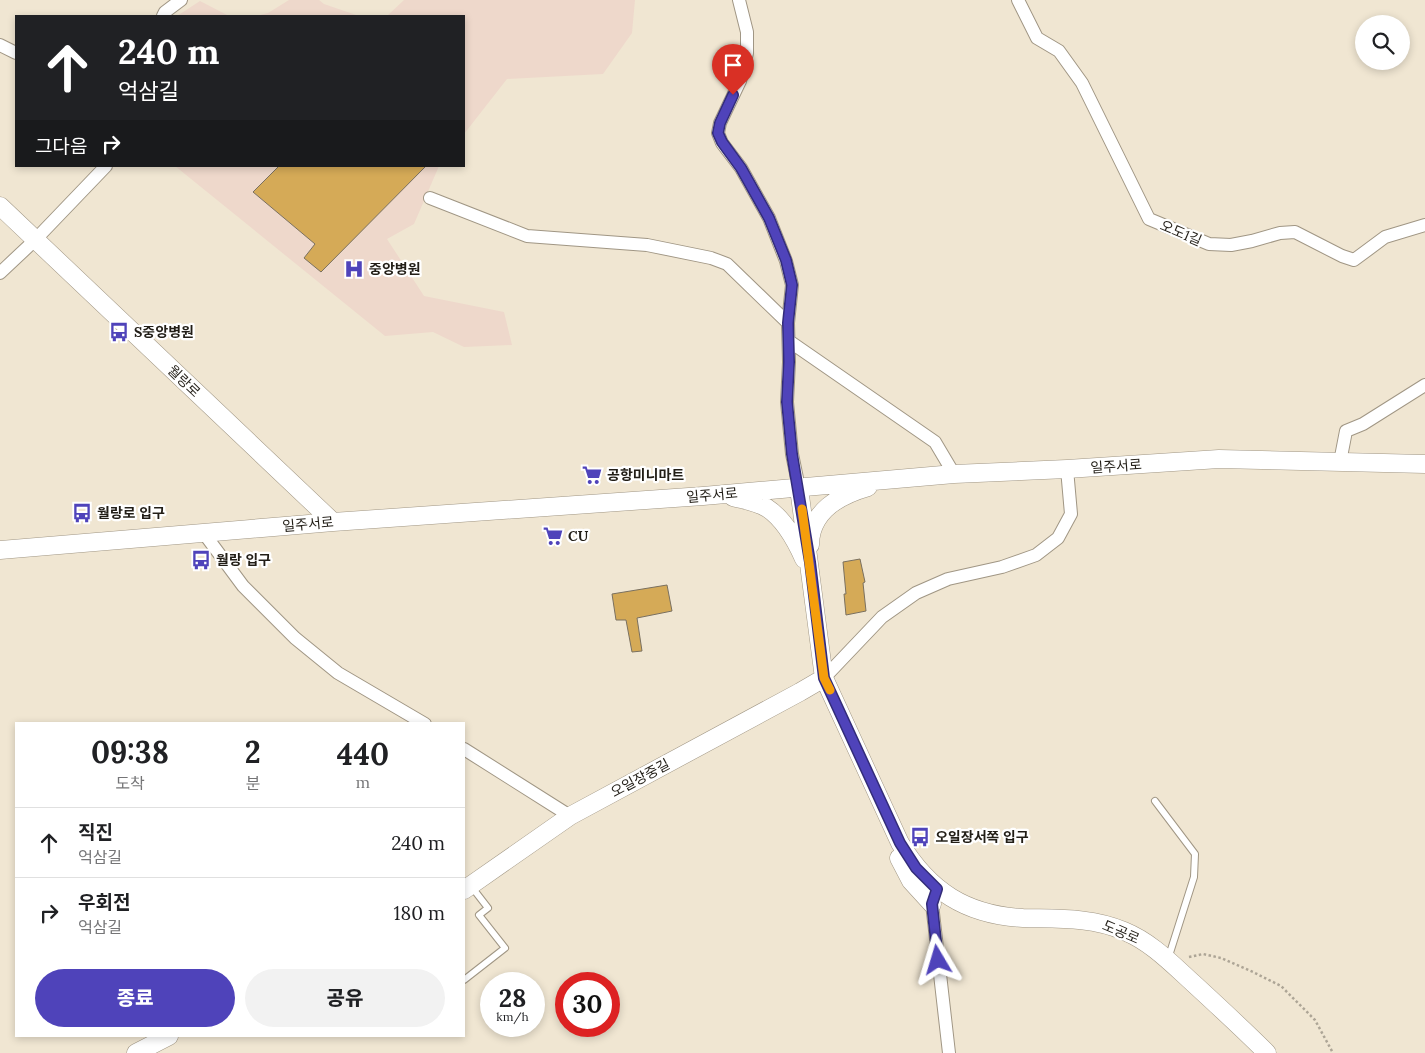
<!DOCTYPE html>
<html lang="ko">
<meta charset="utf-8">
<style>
body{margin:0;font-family:Lora,"Noto Sans KR",serif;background:#f2f2f2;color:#202124;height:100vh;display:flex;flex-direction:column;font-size:19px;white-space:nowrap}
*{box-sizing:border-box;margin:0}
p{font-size:16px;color:#757577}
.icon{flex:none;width:28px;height:28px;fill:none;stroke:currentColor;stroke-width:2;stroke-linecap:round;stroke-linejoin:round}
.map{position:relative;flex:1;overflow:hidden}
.panel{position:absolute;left:15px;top:722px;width:450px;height:315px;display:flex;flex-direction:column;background:#fff;border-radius:0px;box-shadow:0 2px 8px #0003}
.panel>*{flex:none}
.guide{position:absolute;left:15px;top:15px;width:450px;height:152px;border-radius:0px;box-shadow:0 2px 8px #0003;background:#202124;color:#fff;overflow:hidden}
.buttons{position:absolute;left:1355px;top:15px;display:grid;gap:10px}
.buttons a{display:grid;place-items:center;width:55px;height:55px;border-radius:50%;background:#fff;box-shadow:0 2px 8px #0003;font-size:25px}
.speed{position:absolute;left:480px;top:972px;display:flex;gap:10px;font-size:25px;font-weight:700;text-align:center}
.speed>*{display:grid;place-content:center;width:65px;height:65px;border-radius:50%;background:#fff;box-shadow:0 2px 8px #0003;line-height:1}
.speed small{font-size:12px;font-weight:400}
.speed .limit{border:8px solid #d22;background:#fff;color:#111}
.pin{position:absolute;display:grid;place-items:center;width:42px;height:42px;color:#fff;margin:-51px -21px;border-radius:50% 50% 50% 0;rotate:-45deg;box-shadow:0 0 5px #0007}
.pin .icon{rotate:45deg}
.me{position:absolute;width:55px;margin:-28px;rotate:353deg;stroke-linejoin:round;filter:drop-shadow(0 0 4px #0008)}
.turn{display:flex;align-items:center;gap:18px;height:105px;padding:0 20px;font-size:22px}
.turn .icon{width:65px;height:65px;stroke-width:2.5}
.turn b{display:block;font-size:35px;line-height:42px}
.then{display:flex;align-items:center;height:48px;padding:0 20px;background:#0003;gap:10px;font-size:19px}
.eta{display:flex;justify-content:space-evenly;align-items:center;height:85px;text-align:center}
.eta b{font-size:30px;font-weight:800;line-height:35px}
.action{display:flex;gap:10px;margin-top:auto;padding:10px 20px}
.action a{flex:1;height:58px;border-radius:30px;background:#4f43ba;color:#fff;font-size:20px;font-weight:800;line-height:58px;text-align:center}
.action a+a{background:#f2f2f2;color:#202124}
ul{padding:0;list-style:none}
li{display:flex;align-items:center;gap:15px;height:70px;padding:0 20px;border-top:1px solid #e0e0e0}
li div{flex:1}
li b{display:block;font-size:19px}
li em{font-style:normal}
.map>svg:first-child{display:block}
</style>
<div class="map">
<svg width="1425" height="1053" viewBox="0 0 1425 1053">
<rect width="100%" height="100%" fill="#f0e6d2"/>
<path fill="#eed8cb" d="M289 0H319L324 4 359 16H256L268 13Z
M404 0H635L632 33 603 74 507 79 464 134V16H387Z
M200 1 229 16H177Z
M175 166H439L414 224 387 239 424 296 504 312 512 345 464 347 433 332 385 336Z"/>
<path fill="#d5aa57" stroke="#7a705f" d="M279 166H426L321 272 304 258 315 244 253 192Z
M860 559 865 582 863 583 866 611 846 615 844 594H846L843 562Z
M667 585 672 611 637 618 642 651 632 652 626 620H616L612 594Z"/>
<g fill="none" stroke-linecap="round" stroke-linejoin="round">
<defs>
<path id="lane" d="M1155 801 1195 854 1194 877 1168 959
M464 980 505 948 479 915 488 908 471 886"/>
<path id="street" d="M739 0 747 32V53L740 81 720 123 718 133 722 143 741 168 769 218 786 261 792 285 788 323 789 362 787 402 792 454 799 488
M1018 0 1037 38 1059 51 1082 83 1149 219 1209 244 1231 245 1252 241 1280 233 1295 232 1342 256 1354 260 1385 237 1425 225
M163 16 165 12 181 0
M0 45 16 53
M430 198 527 236 647 245 711 258 727 264 788 323
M0 273 35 240 106 166
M789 341 935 442 954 474
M1340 462 1346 431 1363 424 1425 385
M203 532 243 586 295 638 338 673 425 724
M824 678 882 617 916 593 948 579 1002 567 1036 555 1058 538 1071 514 1067 469
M464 749 570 816
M935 896 932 904 949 1053"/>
<path id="secondary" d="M0 206 333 522
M799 488 824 678 900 843C929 891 966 915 1023 918 1057 919 1091 917 1124 931 1151 942 1171 963 1193 983 1218 1006 1243 1029 1267 1053
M733 497C744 500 757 502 767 508 784 519 796 541 804 559
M810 545C810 511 840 495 868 487
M0 550 333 522 703 496 954 474 1067 469 1219 459 1425 464
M899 858 911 881 932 904
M464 890 570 816 800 692 824 678
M136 1053 169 1036"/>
</defs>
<use href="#lane" stroke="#a09684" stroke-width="8"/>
<use href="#street" stroke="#a09684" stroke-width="14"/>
<use href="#secondary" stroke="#a09684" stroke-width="19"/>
<path stroke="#ada596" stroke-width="2.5" stroke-dasharray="2.5 2.5" stroke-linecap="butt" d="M1189 957 1203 954 1221 958 1253 972 1281 986 1315 1020 1333 1053"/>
<use href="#lane" stroke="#fff" stroke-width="6"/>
<use href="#street" stroke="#fff" stroke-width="12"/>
<use href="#secondary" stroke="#fff" stroke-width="18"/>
</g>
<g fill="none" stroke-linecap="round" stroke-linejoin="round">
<defs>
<path id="route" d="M733 95 720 123 718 133 722 142 741 168 769 218 786 260 792 285 788 323 789 362 787 402 792 454 810 562 824 678 900 843 916 868 937 889 932 904 938 960"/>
</defs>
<use href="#route" stroke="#332c79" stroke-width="12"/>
<use href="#route" stroke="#4f43ba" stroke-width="9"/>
<path stroke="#f59e0b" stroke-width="9" d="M802 509 824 678 830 690"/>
</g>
<defs>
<symbol id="hospital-bare" viewBox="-9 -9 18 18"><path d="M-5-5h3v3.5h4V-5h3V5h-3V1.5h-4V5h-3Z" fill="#4f43ba" stroke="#fff" stroke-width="2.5" paint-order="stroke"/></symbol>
<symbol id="bus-bare" viewBox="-9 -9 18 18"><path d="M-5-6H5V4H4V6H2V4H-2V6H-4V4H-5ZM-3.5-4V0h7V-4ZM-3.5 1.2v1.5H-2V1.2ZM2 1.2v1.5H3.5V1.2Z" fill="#4f43ba" stroke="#fff" stroke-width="2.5" paint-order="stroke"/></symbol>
<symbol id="supermarket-bare" viewBox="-9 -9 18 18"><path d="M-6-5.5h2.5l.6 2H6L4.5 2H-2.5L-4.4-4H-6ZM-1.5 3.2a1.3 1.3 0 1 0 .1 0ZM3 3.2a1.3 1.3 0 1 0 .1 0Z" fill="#4f43ba" stroke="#fff" stroke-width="2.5" paint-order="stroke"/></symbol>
</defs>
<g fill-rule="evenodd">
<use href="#hospital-bare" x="340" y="255" width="28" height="28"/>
<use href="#bus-bare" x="105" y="318" width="28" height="28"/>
<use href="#supermarket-bare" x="578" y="461" width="28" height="28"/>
<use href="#bus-bare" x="68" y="499" width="28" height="28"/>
<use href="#supermarket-bare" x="539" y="522" width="28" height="28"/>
<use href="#bus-bare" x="187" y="546" width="28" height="28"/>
<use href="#bus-bare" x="906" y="823" width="28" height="28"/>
</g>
<g text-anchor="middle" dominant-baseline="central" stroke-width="4.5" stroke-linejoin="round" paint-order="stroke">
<g font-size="14" fill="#221e17" stroke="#fff">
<text transform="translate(1181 233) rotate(23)">오도1길</text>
<text transform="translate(184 381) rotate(44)">월랑로</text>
<text transform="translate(1116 466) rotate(-4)">일주서로</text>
<text transform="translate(712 495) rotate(-5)">일주서로</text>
<text transform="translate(308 524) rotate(-5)">일주서로</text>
<text transform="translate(640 778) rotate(-28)">오일장중길</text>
<text transform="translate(1121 932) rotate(23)">도공로</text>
</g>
<g font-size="14" font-weight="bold" fill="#221e17" stroke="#fff" text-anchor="start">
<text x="369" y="269">중앙병원</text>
<text x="134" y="332">S중앙병원</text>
<text x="607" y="475">공항미니마트</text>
<text x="97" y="513">월랑로 입구</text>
<text x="568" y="536">CU</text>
<text x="216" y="560">월랑 입구</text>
<text x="935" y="837">오일장서쪽 입구</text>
</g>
</g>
</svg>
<div class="buttons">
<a><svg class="icon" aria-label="search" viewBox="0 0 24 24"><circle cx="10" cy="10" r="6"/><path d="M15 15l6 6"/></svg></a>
</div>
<div class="speed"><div>28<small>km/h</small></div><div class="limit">30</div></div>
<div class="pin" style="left:733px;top:95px;background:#d93025"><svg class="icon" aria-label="arrive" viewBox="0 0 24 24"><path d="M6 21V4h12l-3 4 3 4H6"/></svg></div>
<svg class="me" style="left:938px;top:960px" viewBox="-20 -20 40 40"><path d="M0-17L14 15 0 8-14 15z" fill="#4f43ba" stroke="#fff" stroke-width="4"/></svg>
<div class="guide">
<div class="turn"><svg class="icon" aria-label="ahead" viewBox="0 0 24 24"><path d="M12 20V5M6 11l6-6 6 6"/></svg><div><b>240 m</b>억삼길</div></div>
<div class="then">그다음<svg class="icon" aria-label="right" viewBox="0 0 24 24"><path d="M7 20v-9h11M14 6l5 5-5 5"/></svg></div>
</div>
<section class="panel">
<div class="eta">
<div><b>09:38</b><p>도착</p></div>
<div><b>2</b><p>분</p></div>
<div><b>440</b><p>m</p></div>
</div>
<ul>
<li><svg class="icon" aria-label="ahead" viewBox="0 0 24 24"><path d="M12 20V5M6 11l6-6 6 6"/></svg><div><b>직진</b><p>억삼길</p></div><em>240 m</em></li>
<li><svg class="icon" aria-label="right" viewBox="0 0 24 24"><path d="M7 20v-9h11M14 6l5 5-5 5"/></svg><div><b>우회전</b><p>억삼길</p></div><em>180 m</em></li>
</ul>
<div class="action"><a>종료</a><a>공유</a></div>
</section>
</div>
